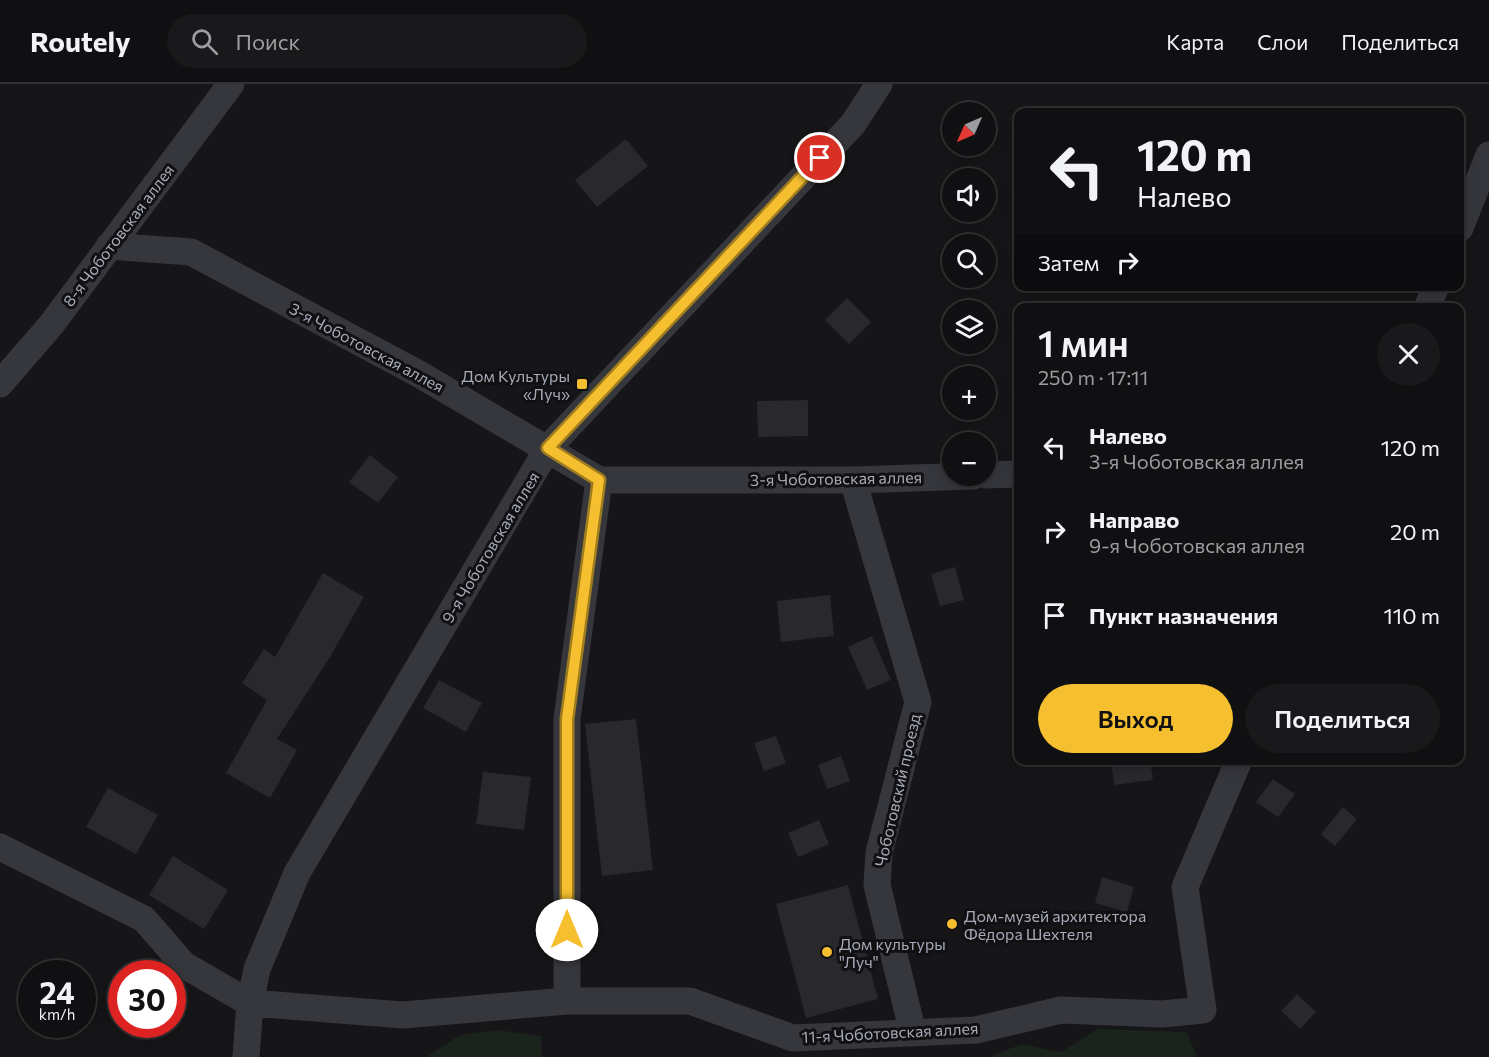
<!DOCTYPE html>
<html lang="ru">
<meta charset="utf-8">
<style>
body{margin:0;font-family:Commissioner,sans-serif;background:#19191b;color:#f1f3f6;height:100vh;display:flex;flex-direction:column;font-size:22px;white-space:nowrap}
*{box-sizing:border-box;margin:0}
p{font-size:20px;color:#9c9d9f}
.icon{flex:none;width:33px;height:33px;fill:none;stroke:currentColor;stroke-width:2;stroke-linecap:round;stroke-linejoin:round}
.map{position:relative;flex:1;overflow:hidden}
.panel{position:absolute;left:1014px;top:219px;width:450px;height:462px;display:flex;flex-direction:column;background:#101012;border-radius:12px;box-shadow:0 3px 15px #0003,0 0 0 2px #303032}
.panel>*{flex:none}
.hud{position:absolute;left:1014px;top:24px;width:450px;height:183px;border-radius:12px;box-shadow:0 3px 15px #0003,0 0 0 2px #303032;background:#101012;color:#f1f3f6;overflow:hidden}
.needle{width:39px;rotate:225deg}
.buttons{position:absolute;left:942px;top:18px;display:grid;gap:12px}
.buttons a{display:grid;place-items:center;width:54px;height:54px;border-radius:50%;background:#101012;box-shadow:0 3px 15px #0003,0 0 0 2px #303032;font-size:30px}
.speed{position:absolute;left:18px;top:876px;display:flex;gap:12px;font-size:30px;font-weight:700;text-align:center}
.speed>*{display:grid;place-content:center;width:78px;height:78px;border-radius:50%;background:#101012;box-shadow:0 3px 15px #0003,0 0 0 2px #303032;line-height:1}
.speed small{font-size:15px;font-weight:400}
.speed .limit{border:9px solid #d22;background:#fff;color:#111}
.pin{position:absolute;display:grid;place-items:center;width:51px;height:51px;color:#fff;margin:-26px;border:3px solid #fff;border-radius:50%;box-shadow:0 2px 6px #0007}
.me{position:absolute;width:66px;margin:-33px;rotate:0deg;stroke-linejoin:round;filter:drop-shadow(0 0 4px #0008)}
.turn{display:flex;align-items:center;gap:21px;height:126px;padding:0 24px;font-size:27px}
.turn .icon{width:78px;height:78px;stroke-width:2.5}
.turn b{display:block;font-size:42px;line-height:51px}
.then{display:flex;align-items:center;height:57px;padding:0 24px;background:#0003;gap:12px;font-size:22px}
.round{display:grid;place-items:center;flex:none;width:63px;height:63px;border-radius:32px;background:#19191b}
.head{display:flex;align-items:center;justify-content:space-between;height:102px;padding:0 24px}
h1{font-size:36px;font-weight:600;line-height:45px}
.action{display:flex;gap:12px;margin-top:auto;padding:12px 24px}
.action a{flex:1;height:69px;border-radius:36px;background:#f5bf30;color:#111;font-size:24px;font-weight:600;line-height:69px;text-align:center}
.action a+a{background:#19191b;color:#f1f3f6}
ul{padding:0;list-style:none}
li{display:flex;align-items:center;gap:18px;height:84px;padding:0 24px}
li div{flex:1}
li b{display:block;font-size:22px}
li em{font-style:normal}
header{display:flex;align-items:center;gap:36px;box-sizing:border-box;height:84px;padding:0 30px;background:#101012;border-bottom:2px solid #303032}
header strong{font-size:28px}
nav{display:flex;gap:33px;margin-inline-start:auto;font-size:21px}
.search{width:420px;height:54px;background:#19191b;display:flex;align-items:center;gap:15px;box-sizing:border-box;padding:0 21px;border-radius:33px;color:#9c9d9f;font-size:22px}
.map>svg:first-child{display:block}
</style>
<header>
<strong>Routely</strong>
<div class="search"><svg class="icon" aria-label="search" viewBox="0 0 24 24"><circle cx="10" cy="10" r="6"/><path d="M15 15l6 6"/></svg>Поиск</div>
<nav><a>Карта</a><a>Слои</a><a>Поделиться</a></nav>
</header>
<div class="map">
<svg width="1489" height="973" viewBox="0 0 1489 973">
<rect width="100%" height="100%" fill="#161518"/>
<path fill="#1b231d" d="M1098 945 1187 948 1197 973H989L1022 960 1061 968Z
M498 946 541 952 542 973H426L460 951Z"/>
<path fill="#29282c" d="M626 55 648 82 597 123 575 96Z
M847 214 871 238 849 260 825 236Z
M808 316V352L758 353 757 317Z
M370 371 398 393 378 419 349 398Z
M955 483 964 516 940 522 931 490Z
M323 489 364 513 330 573 277 655 297 666 270 714 226 689 267 616 242 599 264 565 275 573Z
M830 511 834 552 781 558 777 517Z
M872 552 891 596 867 606 848 563Z
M439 596 482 619 466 648 423 624Z
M636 635 653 786 602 792 585 640Z
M776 652 786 679 764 687 754 659Z
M841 672 850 697 827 705 818 681Z
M1111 676H1150L1153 696 1114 701Z
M483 688 531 693 524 746 476 740Z
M1273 695 1295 710 1278 733 1256 718Z
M108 704 158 731 136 770 86 743Z
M1343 723 1357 735 1335 762 1321 750Z
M819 736 829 760 798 773 788 749Z
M173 772 228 806 204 845 149 811Z
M1102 793 1134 803 1127 828 1095 819Z
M848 801 878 915 806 934 776 820Z
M1297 910 1316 928 1300 945 1281 927Z"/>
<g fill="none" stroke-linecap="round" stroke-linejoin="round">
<path stroke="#36373d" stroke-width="27" d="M1460 144 1489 71
M109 162 191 168 419 290 599 396H853L974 392
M1427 224 1436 202
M0 300 51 241 231 0
M986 391 1018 390
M853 396 918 618 879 769 877 801 913 949
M0 763 144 835 184 881 250 919 403 931 567 917H690L793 954 976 946 1061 926 1162 930 1203 926 1185 803 1239 676
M567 917V635L599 396
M246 973 250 919 257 885 297 789 548 364 853 40 879 0"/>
</g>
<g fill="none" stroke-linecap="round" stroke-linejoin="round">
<defs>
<path id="route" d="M567 846V635L599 396 548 364 820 74"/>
</defs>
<use href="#route" stroke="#9f7c1f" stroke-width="15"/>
<use href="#route" stroke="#f5bf30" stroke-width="10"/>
</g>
<g fill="#f5bf30" stroke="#111013" stroke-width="2">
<rect x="576" y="294" width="12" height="12" rx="3"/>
<circle cx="952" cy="840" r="6"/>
<circle cx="827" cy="868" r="6"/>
</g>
<g text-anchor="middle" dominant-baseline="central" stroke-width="6" stroke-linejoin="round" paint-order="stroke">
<g font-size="16" fill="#a7abb8" stroke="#111013">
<text transform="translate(118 151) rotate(-53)">8-я Чоботовская аллея</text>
<text transform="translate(367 263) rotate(28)">3-я Чоботовская аллея</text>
<text transform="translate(836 394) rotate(-1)">3-я Чоботовская аллея</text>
<text transform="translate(490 463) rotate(-59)">9-я Чоботовская аллея</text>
<text transform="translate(897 706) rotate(-77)">Чоботовский проезд</text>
<text transform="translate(890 948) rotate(-3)">11-я Чоботовская аллея</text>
</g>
<g font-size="16" fill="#a7abb8" stroke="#111013" text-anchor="start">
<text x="570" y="291" text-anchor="end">Дом Культуры<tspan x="570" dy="18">«Луч»</tspan></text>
<text x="964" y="831">Дом-музей архитектора<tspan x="964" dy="18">Фёдора Шехтеля</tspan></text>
<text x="839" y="859">Дом культуры<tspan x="839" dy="18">"Луч"</tspan></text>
</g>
</g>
</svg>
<div class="buttons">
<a><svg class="needle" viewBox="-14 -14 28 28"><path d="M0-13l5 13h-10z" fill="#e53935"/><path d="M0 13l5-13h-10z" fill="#9c9d9f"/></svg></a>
<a><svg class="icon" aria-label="sound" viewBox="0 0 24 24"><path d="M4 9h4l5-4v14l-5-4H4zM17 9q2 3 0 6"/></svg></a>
<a><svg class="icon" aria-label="search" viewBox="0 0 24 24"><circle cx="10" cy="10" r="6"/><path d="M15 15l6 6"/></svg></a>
<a><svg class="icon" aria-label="layers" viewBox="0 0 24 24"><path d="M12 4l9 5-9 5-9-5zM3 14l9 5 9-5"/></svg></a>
<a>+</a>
<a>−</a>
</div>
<div class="speed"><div>24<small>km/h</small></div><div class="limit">30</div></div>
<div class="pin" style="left:820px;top:74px;background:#d93025"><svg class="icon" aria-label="arrive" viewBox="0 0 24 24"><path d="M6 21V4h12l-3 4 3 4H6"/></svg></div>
<svg class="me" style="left:567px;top:846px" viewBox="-20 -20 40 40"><circle r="19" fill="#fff"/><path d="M0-13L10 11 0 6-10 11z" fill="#f5bf30"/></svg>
<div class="hud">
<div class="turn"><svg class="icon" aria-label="left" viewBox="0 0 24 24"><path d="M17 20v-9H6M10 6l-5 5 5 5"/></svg><div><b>120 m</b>Налево</div></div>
<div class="then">Затем<svg class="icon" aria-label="right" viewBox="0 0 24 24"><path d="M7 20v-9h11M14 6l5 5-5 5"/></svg></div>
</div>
<section class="panel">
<div class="head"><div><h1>1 мин</h1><p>250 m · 17:11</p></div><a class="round"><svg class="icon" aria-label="close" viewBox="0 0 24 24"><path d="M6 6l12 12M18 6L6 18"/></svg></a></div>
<ul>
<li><svg class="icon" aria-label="left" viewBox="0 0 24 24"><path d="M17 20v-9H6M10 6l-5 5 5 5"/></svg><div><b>Налево</b><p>3-я Чоботовская аллея</p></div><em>120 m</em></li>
<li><svg class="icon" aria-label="right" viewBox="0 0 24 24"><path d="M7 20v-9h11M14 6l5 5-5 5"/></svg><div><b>Направо</b><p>9-я Чоботовская аллея</p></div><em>20 m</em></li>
<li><svg class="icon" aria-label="arrive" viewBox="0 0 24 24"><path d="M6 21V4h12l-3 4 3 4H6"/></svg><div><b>Пункт назначения</b></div><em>110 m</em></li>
</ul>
<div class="action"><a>Выход</a><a>Поделиться</a></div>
</section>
</div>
